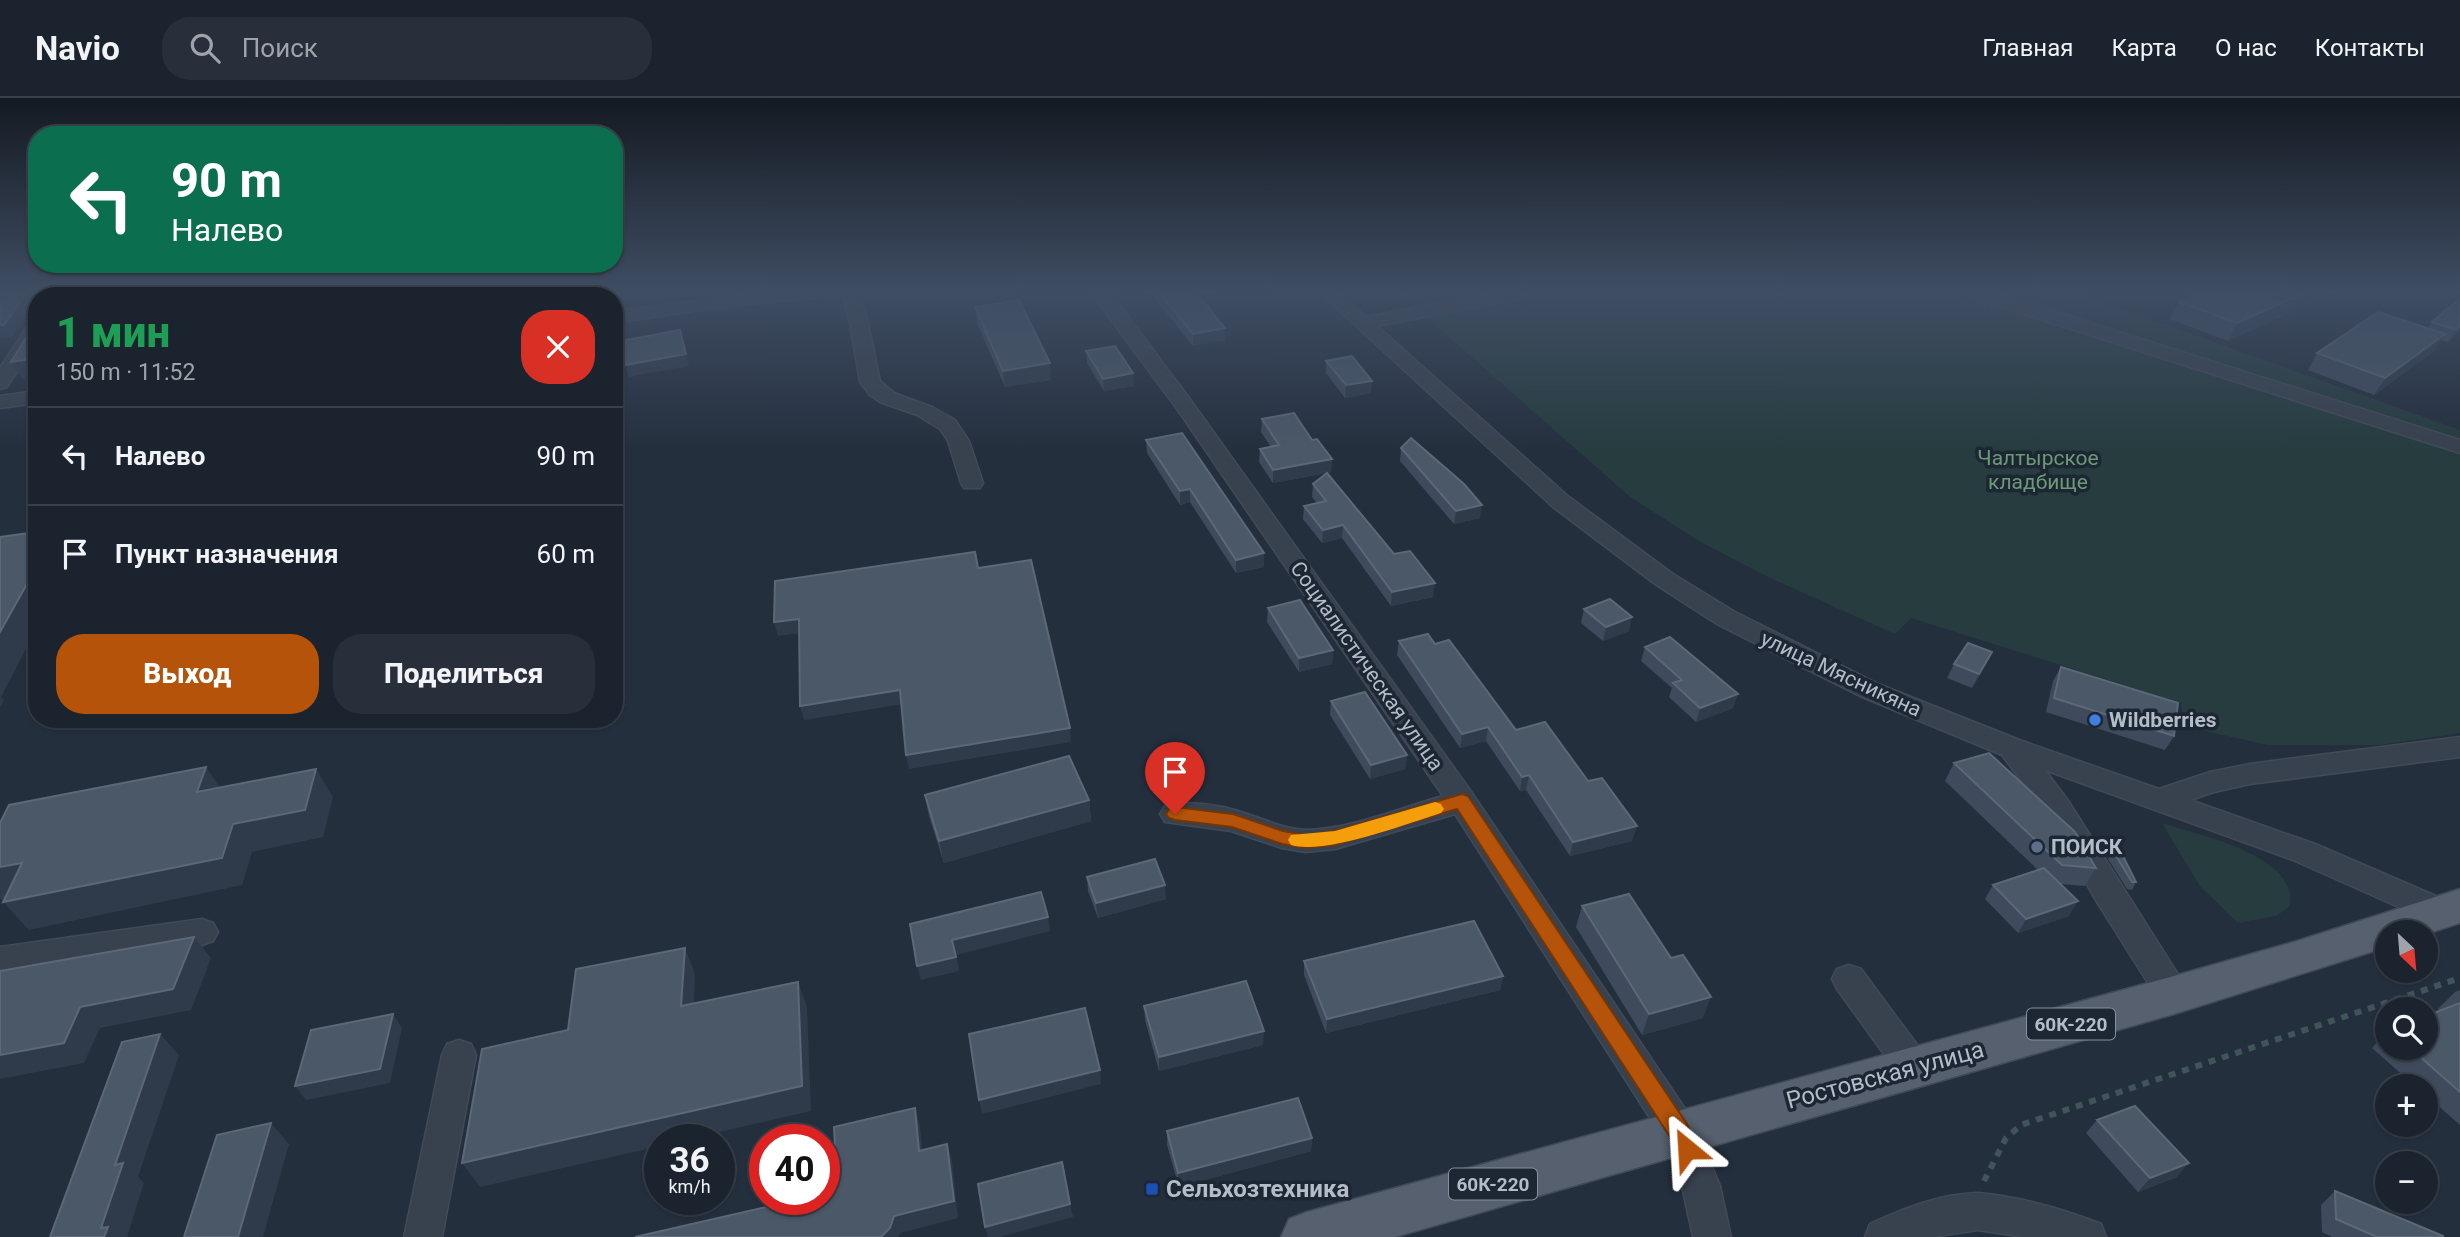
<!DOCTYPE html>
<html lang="ru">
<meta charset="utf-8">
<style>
body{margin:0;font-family:Roboto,sans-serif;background:#282f3a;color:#f1f3f6;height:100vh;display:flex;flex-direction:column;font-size:26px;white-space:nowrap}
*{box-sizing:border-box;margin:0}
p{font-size:23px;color:#a0a4aa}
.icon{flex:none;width:38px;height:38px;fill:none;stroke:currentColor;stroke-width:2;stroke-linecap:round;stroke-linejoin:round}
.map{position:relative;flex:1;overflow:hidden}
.panel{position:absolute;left:28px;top:189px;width:595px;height:441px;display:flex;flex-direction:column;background:#1b232e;border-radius:28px;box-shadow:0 2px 5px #0004,0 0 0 2px #39404a}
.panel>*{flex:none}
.guide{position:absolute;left:28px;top:28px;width:595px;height:147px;border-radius:28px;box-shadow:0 2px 5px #0004,0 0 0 2px #39404a;background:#0b6e4f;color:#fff;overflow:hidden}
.needle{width:46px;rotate:154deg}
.controls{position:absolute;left:2375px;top:822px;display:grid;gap:14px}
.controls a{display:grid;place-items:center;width:63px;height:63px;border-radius:50%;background:#1b232e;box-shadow:0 2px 5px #0004,0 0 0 2px #39404a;font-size:35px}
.speed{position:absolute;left:644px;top:1026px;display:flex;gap:14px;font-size:35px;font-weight:700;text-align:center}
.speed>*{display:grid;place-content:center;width:91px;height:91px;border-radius:50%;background:#1b232e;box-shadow:0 2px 5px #0004,0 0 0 2px #39404a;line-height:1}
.speed small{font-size:18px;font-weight:400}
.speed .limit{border:10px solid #d22;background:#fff;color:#111}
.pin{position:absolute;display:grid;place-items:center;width:60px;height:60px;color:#fff;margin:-72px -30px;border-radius:50% 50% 50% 0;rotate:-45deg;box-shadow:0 0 7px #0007}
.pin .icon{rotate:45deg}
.me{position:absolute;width:77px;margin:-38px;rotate:333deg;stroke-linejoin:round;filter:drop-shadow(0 0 5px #0008)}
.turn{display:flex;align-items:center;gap:24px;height:147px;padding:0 28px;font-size:32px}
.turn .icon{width:91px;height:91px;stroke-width:2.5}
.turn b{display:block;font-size:49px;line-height:60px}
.round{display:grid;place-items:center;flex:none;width:74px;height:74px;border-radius:28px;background:#282f3a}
.head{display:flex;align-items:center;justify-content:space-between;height:119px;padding:0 28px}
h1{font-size:42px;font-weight:800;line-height:52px;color:#1e9e55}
.action{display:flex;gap:14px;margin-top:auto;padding:14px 28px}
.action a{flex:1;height:80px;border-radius:28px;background:#b45309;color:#fff;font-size:28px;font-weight:800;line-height:80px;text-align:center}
.action a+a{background:#282f3a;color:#f1f3f6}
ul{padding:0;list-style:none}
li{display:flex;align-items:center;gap:21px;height:98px;padding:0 28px;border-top:2px solid #39404a}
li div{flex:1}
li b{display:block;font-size:26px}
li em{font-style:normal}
header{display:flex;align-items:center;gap:42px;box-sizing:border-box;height:98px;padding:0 35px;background:#1b232e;border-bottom:2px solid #39404a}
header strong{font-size:33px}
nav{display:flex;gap:38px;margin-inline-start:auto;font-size:24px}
.search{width:490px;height:63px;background:#282f3a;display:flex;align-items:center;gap:18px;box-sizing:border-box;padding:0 24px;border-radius:28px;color:#a0a4aa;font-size:26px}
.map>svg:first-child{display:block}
</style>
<header>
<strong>Navio</strong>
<div class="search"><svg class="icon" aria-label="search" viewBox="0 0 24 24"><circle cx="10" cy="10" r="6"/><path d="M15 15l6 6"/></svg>Поиск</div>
<nav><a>Главная</a><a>Карта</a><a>О нас</a><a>Контакты</a></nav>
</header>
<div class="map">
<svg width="2460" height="1139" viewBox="0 0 2460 1139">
<rect width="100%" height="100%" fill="#242f3e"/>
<path fill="#263c3f" d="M1396 192H2069L2460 332V635L2380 647H2267L2184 628 2181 605 1911 520 1895 536 1766 478 1697 442 1629 398Z
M2162 725C2198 737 2299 757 2290 808L2276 818 2238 825 2200 788Z"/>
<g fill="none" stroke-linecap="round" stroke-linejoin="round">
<defs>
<path id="minor" d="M51 192H69L66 198H48Z
M389 192H407L406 198H388Z
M784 192H858L868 225 880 283 894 295 932 309 955 322 969 343 983 385 980 390H964L961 385 948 343 940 331 917 317 880 304 870 297 860 284 850 225 842 197 713 210 614 225V213Z
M1089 192H1108L1189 300 1472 695 1692 1021 1720 1088 1731 1139H1693L1682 1088 1664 1042 1455 716 1335 751 1305 754 1282 750 1231 733 1165 724 1160 716 1165 708C1187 702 1222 707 1244 715 1264 721 1286 732 1307 732 1352 731 1400 710 1443 698L1175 308Z
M1317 192H1337L1366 219 1507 192H1548L1539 197 1377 228 1569 399 1673 476 1735 514 1878 586 2022 643 2159 691 2210 674 2250 666 2460 639V659L2250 686 2214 694 2190 702 2315 746 2452 805 2457 814 2452 823 2441 827 2430 823 2293 762 2045 672 2069 704 2191 897 2186 907 2174 911 2162 907 2097 804 2049 720 2002 657 1860 598 1717 526 1655 486 1553 409Z
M1958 192H1987L2460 342V355L1961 196Z
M37 222V243L7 289 0 291V270L30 224Z
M37 293V305L0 310V298Z
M202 821 213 825 218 834 213 843 202 847 0 875V849Z
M1849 867 1861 871 1926 959 1932 970 1926 981 1914 985 1902 981 1837 891 1832 881 1837 871Z
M459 942 471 946 476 957 442 1139H404L442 957 447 946Z
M1978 1095C2020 1099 2061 1110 2101 1126L2106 1139H2024L1978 1132 1932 1139H1865L1870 1126C1904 1110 1940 1096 1978 1095Z"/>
<path id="major" d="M2460 791V825L2426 836 2387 835V849L2174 916 1395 1139H1281L1289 1121 1307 1114 2174 878 2297 843Z"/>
</defs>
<use href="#minor" stroke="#414a57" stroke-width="3"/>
<use href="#major" stroke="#414a57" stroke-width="3"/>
<path stroke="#3f5557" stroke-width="6" stroke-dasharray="7 7" stroke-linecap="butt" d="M1984 1083 2006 1040 2021 1027 2460 880"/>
<use href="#minor" fill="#38414e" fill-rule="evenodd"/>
<use href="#major" fill="#56606e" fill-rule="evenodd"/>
</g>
<path fill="#3f4b5c" d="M1148 192H1226L1198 198 1225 230V242L1193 248Z
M2204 192H2338L2228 243 2170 221 2179 204Z
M975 209 1051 282 1005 289 977 225Z
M2432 224 2460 233 2448 244 2441 242 2434 253 2374 297 2308 272 2317 255 2428 231Z
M1086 253 1134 288 1104 293 1087 265Z
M1326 263 1371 295 1345 300 1326 275Z
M1262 321 1312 342 1332 361 1331 374 1327 375 1394 456 1433 499 1391 508 1342 440 1322 445 1303 421 1304 408 1317 405 1312 399 1313 386 1327 375 1273 385 1259 364 1260 351 1271 349 1261 334Z
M1146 342 1264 455V469L1236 475 1190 404 1180 407 1147 355Z
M1401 350 1480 420 1454 426 1400 363Z
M1268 510 1333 552 1332 566 1299 574 1267 524Z
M1584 511 1629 533 1603 543 1581 525Z
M1399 543 1435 546 1516 632 1588 683 1632 743 1570 758 1526 692 1520 693 1486 643 1460 650 1397 557Z
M1645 549 1733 610 1696 624 1669 599 1672 590 1641 563Z
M1954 566 1985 568 1972 590 1947 580Z
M2061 569 2174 638 2165 652 2046 614 2053 583Z
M1331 603 1407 657 1405 671 1370 681 1330 617Z
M1954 665 2096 770 2085 788 2060 786 2069 818 2018 835 1985 801 1993 787 2038 772 1945 683Z
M925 697 1089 702 1091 723 944 765 929 718Z
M2113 753 2136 784 2132 792 2127 791 2108 761Z
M1087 779 1166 801 1098 820 1088 793Z
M1582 808 1703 920 1642 937 1576 829Z
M1304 863 1503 878 1500 892 1326 935 1304 877Z
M2460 892V1027L2426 997V989H2416L2372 950 2387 934V950H2426L2440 913 2438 911 2455 894Z
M1144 908 1263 947 1159 973 1145 922Z
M2097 1022 2177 1079 2138 1094 2086 1035Z
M1167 1033 1312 1040 1311 1053 1179 1089 1167 1047Z
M2335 1093 2443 1139H2332L2322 1134 2321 1107Z"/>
<path fill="#2f3b4b" d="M28 192H33L37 199V203L12 239 0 240V227Z
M116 192H135L132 198H113Z
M363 192H377L375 198H362Z
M1190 192H1226L1190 200Z
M2311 192H2338L2228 243 2237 225Z
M2460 228V233L2448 244 2456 232Z
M1225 230V242L1193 248V236Z
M680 232 689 268 629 279 625 267Z
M2445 236 2434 253 2374 297 2385 280Z
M37 260V280L23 282 11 264Z
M1050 265 1051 282 1005 289 1003 273Z
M1133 275 1134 288 1104 293 1103 281Z
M1372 283 1371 295 1345 300 1346 287Z
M1332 361 1331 374 1273 385V372Z
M1190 391V404L1180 407V393Z
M1482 407 1480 420 1454 426 1456 413Z
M1343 427 1342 440 1322 445 1323 432Z
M1264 455V469L1236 475V462Z
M37 468V530L1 599 4 602 0 609V534Z
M1435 485 1433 499 1391 508 1392 494Z
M1632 519 1629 533 1603 543 1606 529Z
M799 521 802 535 778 538 774 524Z
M1333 552 1332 566 1299 574V560Z
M1992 554 1985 568 1972 590 1979 576Z
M900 592 903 606 804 622 800 608Z
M1738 596 1733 610 1696 624 1700 610Z
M1488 629 1486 643 1460 650 1462 636Z
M1070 630 1071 644 909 671 906 657Z
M1407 657 1405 671 1370 681 1371 667Z
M206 669 225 697 197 694Z
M316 671 333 699 323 739 252 754 242 787 29 832 3 804 233 726Z
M1529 677 1526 692 1520 693 1522 679Z
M1089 702 1091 723 944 765 939 743Z
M1637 728 1632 743 1570 758 1573 744Z
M22 765 46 793 1 802 0 801V769Z
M1165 787 1166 801 1098 820 1096 805Z
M2078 803 2069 818 2018 835 2026 821Z
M1048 819 1050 833 956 857 959 873 921 882 917 868 952 842Z
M194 839 211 860 191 912 100 930 84 965 0 981V957Z
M685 850 695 876 693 934 681 908Z
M1503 878 1500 892 1326 935 1327 921Z
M798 884 807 909 811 1013 688 1041H660V1048L480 1089 462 1065Z
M1711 899 1703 920 1642 937 1649 916Z
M393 916 402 930 390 985 306 1002 295 988Z
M1264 933 1263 947 1159 973V959Z
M160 936 179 957 138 1079 144 1085 127 1139H104L101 1130 115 1067Z
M1100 972 1101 986 982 1016 979 1002Z
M915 1010 920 1028 924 1070 919 1053Z
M271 1025 289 1046 263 1139H238Z
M1312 1040 1311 1053 1179 1089 1178 1075Z
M947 1046 952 1063 958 1120 900 1135 898 1139H881L894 1118Z
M2189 1065 2177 1079 2138 1094 2150 1080Z
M1070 1106 1073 1119 1000 1139H988L985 1129Z"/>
<path fill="#4b5868" stroke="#5c6777" stroke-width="2" d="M28 192 4 227H0V193Z
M83 192H116L113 198H80Z
M323 192H363L362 198H321Z
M1157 192H1194L1225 230 1193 236Z
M2204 192H2311L2237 225 2179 204Z
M2460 200V228L2456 232 2432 224Z
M1019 202 1050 265 1003 273 975 209Z
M2378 214 2445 236 2385 280 2317 255Z
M37 222V260L11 264Z
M680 232 686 256 625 267 621 243Z
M1115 248 1133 275 1103 281 1086 253Z
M1352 258 1372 283 1346 287 1326 263Z
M1294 315 1312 342 1317 341 1332 361 1273 372 1260 351 1279 347 1262 321Z
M1182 335 1264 455 1236 462 1190 391 1180 393 1146 342Z
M1411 340 1464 386 1482 407 1456 413 1401 350Z
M1327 375 1394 456 1410 453 1435 485 1392 494 1343 427 1323 432 1304 408 1326 403 1313 386Z
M37 434V468L0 534V439Z
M975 454 978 470 1031 462 1070 630 906 657 900 592 800 608 799 521 774 524 775 483Z
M1610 501 1632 519 1606 529 1584 511Z
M1300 502 1333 552 1299 560 1268 510Z
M1428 536 1435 546 1449 542 1516 632 1545 624 1588 683 1602 680 1637 728 1573 744 1529 677 1522 679 1488 629 1462 636 1399 543Z
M1670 539 1738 596 1700 610 1673 585 1682 582 1645 549Z
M1968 545 1992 554 1979 576 1954 566Z
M2061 569 2178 605 2174 638 2054 600Z
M1365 594 1407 657 1371 667 1331 603Z
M1989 655 2075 734 2096 770 2062 767 1954 665Z
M1069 658 1089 702 939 743 925 697Z
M206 669 197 694 316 671 305 712 233 726 222 760 3 804 22 765 0 769V725L9 707Z
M2113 753 2121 754 2136 784H2132Z
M1155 761 1165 787 1096 805 1087 779Z
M2044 770 2078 803 2026 821 1993 787Z
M1041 794 1048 819 952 842 956 859 917 868 910 826Z
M1629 796 1671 860 1683 857 1711 899 1649 916 1582 808Z
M1474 823 1503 878 1327 921 1304 863Z
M194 839 173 891 80 909 64 945 0 957V873Z
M685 850 681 908 798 884 802 988 462 1065 482 951 568 932 576 871Z
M1246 883 1264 933 1159 959 1144 908Z
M2460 905V994L2410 950H2426V918Z
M1085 910 1100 972 979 1002 969 936Z
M393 916 380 971 295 988 311 932Z
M160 936 115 1067 123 1065 101 1130 108 1129 104 1139H50L122 944Z
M1298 1000 1312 1040 1178 1075 1167 1033Z
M2135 1008 2189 1065 2150 1080 2097 1022Z
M915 1010 919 1053 947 1046 954 1103 894 1118 890 1130 881 1139H635L801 1101H824V1095L837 1092 834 1029Z
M271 1025 238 1139H184L217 1037Z
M1062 1064 1070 1106 985 1129 978 1086Z
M2335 1093 2443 1138V1139H2377L2336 1121Z"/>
<linearGradient id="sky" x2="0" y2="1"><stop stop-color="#141a22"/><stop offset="0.55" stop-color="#3f4d63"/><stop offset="1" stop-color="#3f4d63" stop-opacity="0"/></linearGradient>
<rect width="2460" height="352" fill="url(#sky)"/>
<path fill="#b45309" stroke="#753606" stroke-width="2" d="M1462 696 1468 698 1687 1026 1698 1051 1695 1059 1687 1062 1679 1059 1670 1039 1457 711 1335 747 1306 750 1282 746 1232 729 1175 722 1169 720 1166 716 1169 711 1175 709 1233 716 1283 733 1306 737 1335 733Z"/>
<path fill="#f59e0b" d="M1435 704 1441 706 1444 711 1441 715C1406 726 1325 757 1291 747L1288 742 1291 737 1335 733Z"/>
<circle fill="#3f7fe0" stroke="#1d2633" stroke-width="2.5" cx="2095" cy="622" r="7"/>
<circle fill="#5c6f8a" stroke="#1d2633" stroke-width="2.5" cx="2037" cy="749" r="7"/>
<rect fill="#1a4fb4" stroke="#1d2633" stroke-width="2.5" x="1145" y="1084" width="14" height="14" rx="3.5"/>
<g text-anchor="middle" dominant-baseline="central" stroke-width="7" stroke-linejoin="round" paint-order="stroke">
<g fill="#1d2633" stroke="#878f9c" stroke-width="2">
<rect x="2027" y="910.5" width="88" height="31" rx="5"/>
<rect x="1449" y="1070.5" width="88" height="31" rx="5"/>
</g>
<g font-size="19" font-weight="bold" fill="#b4bcc9">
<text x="2071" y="926">60К-220</text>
<text x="1493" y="1086">60К-220</text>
</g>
<g font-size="21" fill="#6b9a76" stroke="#1d2633">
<text x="2038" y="360">Чалтырское<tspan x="2038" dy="24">кладбище</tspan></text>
</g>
<g font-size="21" fill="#b4bcc9" stroke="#1d2633">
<text transform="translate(1367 568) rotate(55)">Социалистическая улица</text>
<text transform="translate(1841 576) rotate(25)">улица Мясникяна</text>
</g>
<g font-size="21" font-weight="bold" fill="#b4bcc9" stroke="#1d2633" text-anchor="start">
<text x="2109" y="622">Wildberries</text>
<text x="2051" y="749">ПОИСК</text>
</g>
<g font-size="24" fill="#b4bcc9" stroke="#1d2633">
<text transform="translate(1885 977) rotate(-15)">Ростовская улица</text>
</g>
<g font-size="24" font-weight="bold" fill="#b4bcc9" stroke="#1d2633" text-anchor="start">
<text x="1166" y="1091">Сельхозтехника</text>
</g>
</g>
</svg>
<div class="controls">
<a><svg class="needle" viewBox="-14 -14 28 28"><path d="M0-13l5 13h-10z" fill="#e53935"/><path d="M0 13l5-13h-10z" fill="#a0a4aa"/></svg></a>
<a><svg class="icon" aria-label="search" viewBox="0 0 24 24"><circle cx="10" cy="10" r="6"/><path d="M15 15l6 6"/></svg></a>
<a>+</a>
<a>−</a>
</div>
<div class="speed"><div>36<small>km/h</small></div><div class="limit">40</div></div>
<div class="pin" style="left:1175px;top:716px;background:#d93025"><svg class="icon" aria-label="arrive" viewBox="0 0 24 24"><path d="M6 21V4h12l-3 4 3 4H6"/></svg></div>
<svg class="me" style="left:1687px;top:1051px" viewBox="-20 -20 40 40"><path d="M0-17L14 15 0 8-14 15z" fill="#b45309" stroke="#fff" stroke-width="4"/></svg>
<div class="guide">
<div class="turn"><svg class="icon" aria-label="left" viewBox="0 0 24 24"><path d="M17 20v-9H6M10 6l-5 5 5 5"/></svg><div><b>90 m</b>Налево</div></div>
</div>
<section class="panel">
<div class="head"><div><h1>1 мин</h1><p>150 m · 11:52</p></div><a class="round" style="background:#d93025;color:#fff"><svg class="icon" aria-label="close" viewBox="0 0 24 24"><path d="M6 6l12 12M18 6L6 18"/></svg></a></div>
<ul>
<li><svg class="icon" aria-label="left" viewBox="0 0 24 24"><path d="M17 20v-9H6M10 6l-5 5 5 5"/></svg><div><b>Налево</b></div><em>90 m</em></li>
<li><svg class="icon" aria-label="arrive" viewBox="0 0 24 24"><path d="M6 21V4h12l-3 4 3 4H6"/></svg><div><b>Пункт назначения</b></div><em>60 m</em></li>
</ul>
<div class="action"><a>Выход</a><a>Поделиться</a></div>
</section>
</div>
